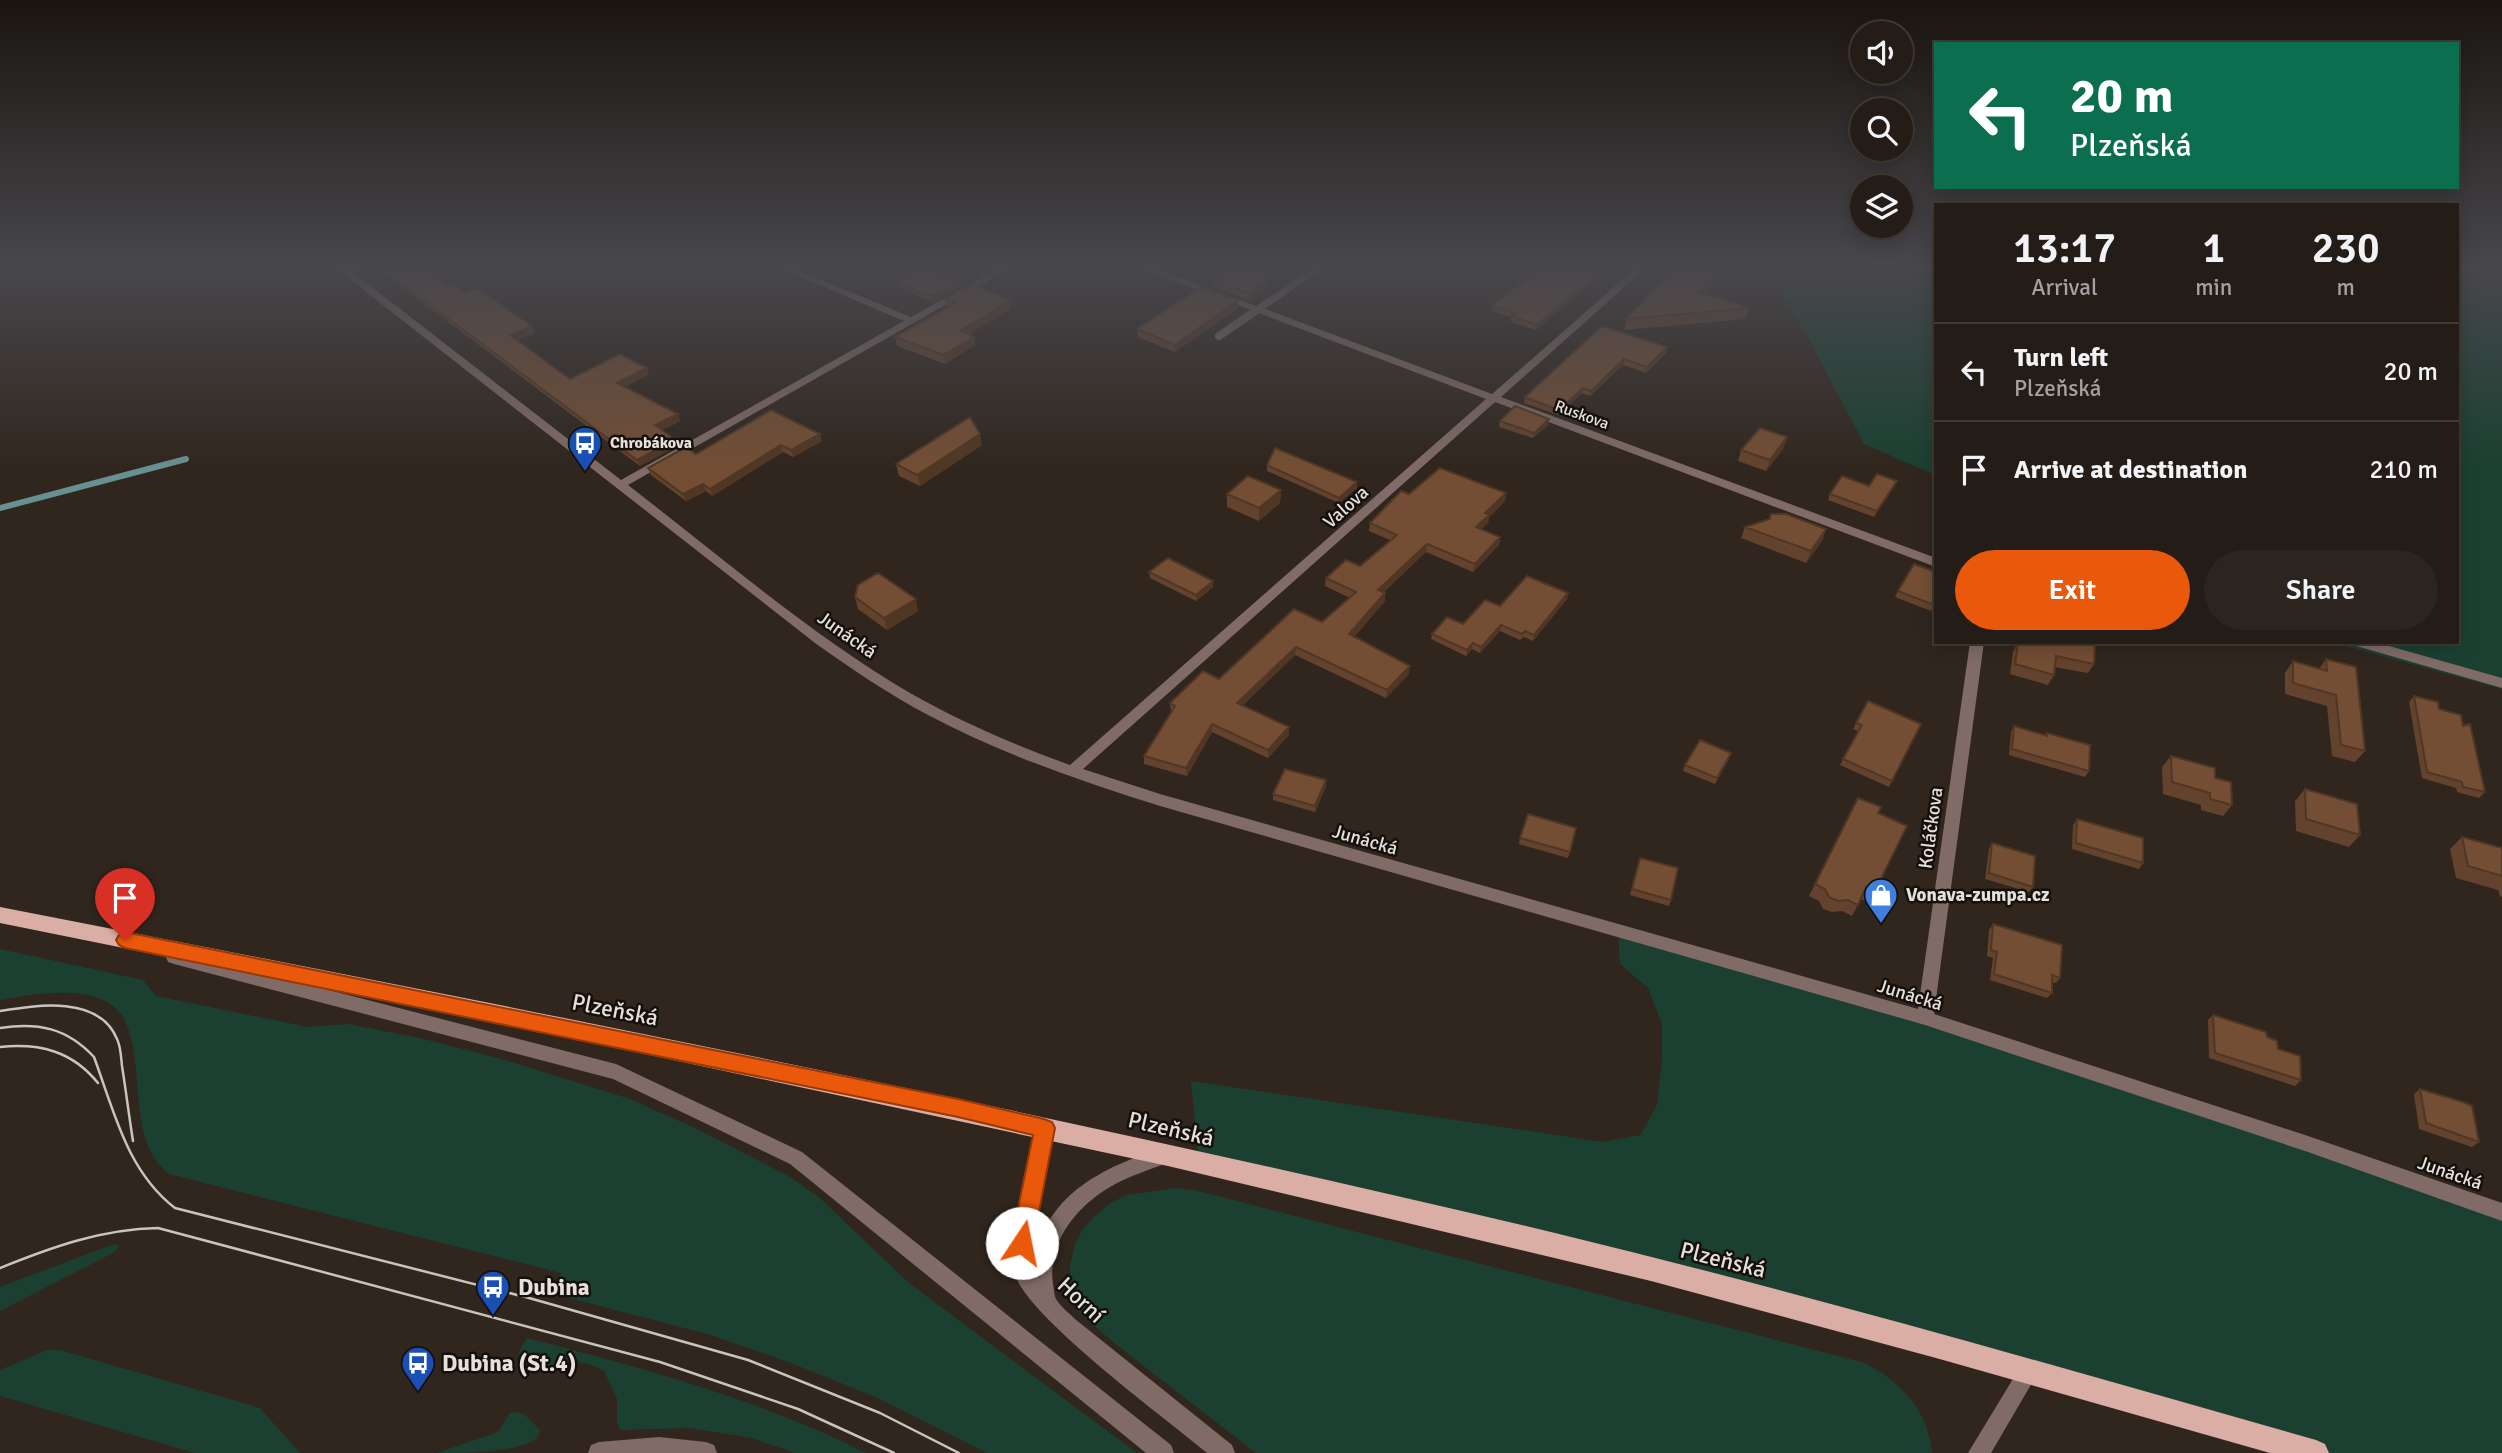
<!DOCTYPE html>
<meta charset="utf-8">
<style>
body{margin:0;font-family:Signika,sans-serif;background:#2c251f;color:#f1f3f6;height:100vh;display:flex;flex-direction:column;font-size:26px;white-space:nowrap}
*{box-sizing:border-box;margin:0}
p{font-size:23px;color:#a3a1a1}
.icon{flex:none;width:38px;height:38px;fill:none;stroke:currentColor;stroke-width:2;stroke-linecap:round;stroke-linejoin:round}
.map{position:relative;flex:1;overflow:hidden}
.details{position:absolute;left:1934px;top:203px;width:525px;height:441px;display:flex;flex-direction:column;background:#241c16;border-radius:0px;box-shadow:0 4px 18px #0003,0 0 0 2px #413a35}
.details>*{flex:none}
.top-card{position:absolute;left:1934px;top:42px;width:525px;height:147px;border-radius:0px;box-shadow:0 4px 18px #0003,0 0 0 2px #413a35;background:#0b6e4f;color:#fff;overflow:hidden}
.fabs{position:absolute;left:1850px;top:21px;display:grid;gap:14px}
.fabs a{display:grid;place-items:center;width:63px;height:63px;border-radius:50%;background:#241c16;box-shadow:0 4px 18px #0003,0 0 0 2px #413a35;font-size:35px}
.pin{position:absolute;display:grid;place-items:center;width:60px;height:60px;color:#fff;margin:-72px -30px;border-radius:50% 50% 50% 0;rotate:-45deg;box-shadow:0 0 7px #0007}
.pin .icon{rotate:45deg}
.me{position:absolute;width:77px;margin:-38px;rotate:11deg;stroke-linejoin:round;filter:drop-shadow(0 0 5px #0008)}
.turn{display:flex;align-items:center;gap:24px;height:147px;padding:0 21px;font-size:32px}
.turn .icon{width:91px;height:91px;stroke-width:2.5}
.turn b{display:block;font-size:49px;line-height:60px}
.eta{display:flex;justify-content:space-evenly;align-items:center;height:119px;text-align:center}
.eta b{font-size:42px;font-weight:600;line-height:49px}
.cta{display:flex;gap:14px;margin-top:auto;padding:14px 21px}
.cta a{flex:1;height:80px;border-radius:42px;background:#ea580c;color:#fff;font-size:28px;font-weight:600;line-height:80px;text-align:center}
.cta a+a{background:#2c251f;color:#f1f3f6}
ul{padding:0;list-style:none}
li{display:flex;align-items:center;gap:21px;height:98px;padding:0 21px;border-top:2px solid #413a35}
li div{flex:1}
li b{display:block;font-size:26px}
li em{font-style:normal}
.map>svg:first-child{display:block}
</style>
<div class="map">
<svg width="2502" height="1453" viewBox="0 0 2502 1453">
<rect width="100%" height="100%" fill="#30261e"/>
<path fill="#1b4031" d="M1763 266H1935V475L1864 444 1802 326Z
M2457 266H2502V689L2331 642H2457Z
M1618 930 1925 1018 2502 1212V1453H2314L1873 1327 1199 1164 1191 1081 1603 1142 1640 1135 1657 1105 1662 1060V1024L1648 988 1620 964Z
M0 949 143 980 156 996 308 1027 348 1024 420 1038 498 1058 630 1099 697 1129 790 1177 821 1199 910 1284 1137 1453H987L873 1396 791 1363 711 1335 550 1293 561 1273 169 1174C146 1155 142 1131 139 1102 137 1079 135 1037 123 1017 101 981 32 994 0 1000Z
M1176 1188 1194 1190 1865 1363C1902 1383 1928 1410 1932 1453H1256L1118 1346 1077 1311 1070 1291V1265L1075 1244 1083 1229 1096 1215 1109 1204 1127 1195Z
M114 1244 120 1246 113 1253 0 1311V1287Z
M527 1338C643 1368 758 1399 866 1453H795L751 1438 690 1428 620 1430 617 1422V1399L604 1371C578 1356 555 1362 530 1375L539 1358 518 1354Z
M47 1350H60L260 1408 300 1453H195L0 1396V1370Z
M516 1412 524 1414 540 1430C541 1453 460 1453 437 1453L498 1432 510 1413Z"/>
<g fill="none" stroke-linecap="round" stroke-linejoin="round">
<path stroke="#679090" stroke-width="6" d="M0 508 186 459"/>
<path stroke="#806b66" stroke-width="8" d="M1219 336 1257 310"/>
<path fill="#806b66" fill-rule="evenodd" d="M333 266H344L349 270 360 266H373L355 274 621 480 904 321 775 266H788L911 317 1002 266H1014L628 485C720 556 810 634 910 693 961 722 1015 745 1070 765L1486 399 1135 266H1148L1256 306 1316 266H1327L1265 309 1492 394 1638 266H1648L1501 397 1936 558V567L1495 402 1083 769 1160 794 1918 1009 1970 642H1984L1934 1014 2308 1136 2502 1203V1221L2308 1152 1925 1025 1160 806C1080 781 1002 754 928 715 888 694 852 669 815 643Z
M2352 642H2375L2502 678V688L2353 645Z
M174 950 616 1064 802 1152 1171 1445 1174 1453H1146L790 1164 613 1079 174 964 168 962 166 957 168 952Z
M1044 1120 1050 1122 1053 1128 1032 1243 1033 1260C1050 1191 1102 1169 1163 1147L1169 1150 1172 1156 1169 1162C1149 1170 1129 1176 1110 1187 1076 1207 1047 1243 1053 1284 1054 1288 1054 1295 1056 1299 1060 1306 1069 1313 1075 1319L1232 1445 1235 1453H1207C1169 1421 1021 1313 1014 1271 1008 1232 1027 1168 1035 1128L1038 1122Z
M2029 1361 2036 1364 2039 1371 1991 1453H1968L2022 1364Z
M659 1437 706 1442 714 1445 717 1453H588L591 1445 599 1442Z"/>
<path fill="#daaea4" fill-rule="evenodd" d="M0 907C520 1008 1040 1110 1555 1233 1811 1295 2063 1368 2316 1440L2325 1444 2329 1453H2270L1936 1358 1651 1281 1168 1166 585 1041 0 923Z"/>
<path stroke="#cac3be" stroke-width="2.5" d="M0 1011C37 1005 99 995 117 1039 121 1047 121 1058 122 1066 126 1091 129 1116 133 1141
M0 1028C38 1022 67 1028 94 1057 114 1111 127 1171 175 1208L529 1298 748 1360 880 1413 959 1453
M0 1047C40 1043 72 1051 98 1083
M0 1268C52 1247 102 1229 158 1228L660 1362 798 1409 894 1453"/>
</g>
<path fill="#63432d" d="M374 266H418L446 286 465 293 532 326 535 333 517 340 570 379 649 374 625 387 678 414 680 421 662 430 677 446 640 466Z
M1611 266 1536 330 1511 322V317L1492 311V305Z
M1710 270 1718 273 1715 284 1705 294 1749 308 1746 319 1624 330 1626 319Z
M1269 279V287L1249 300 1213 287 1212 280Z
M897 282H958L959 287 933 302 898 287Z
M945 299 1010 300 1011 308 969 334 974 337 975 345 945 364 897 346 895 337 947 308Z
M1238 300V308L1175 352 1138 337 1137 329Z
M1602 326 1667 347 1666 353 1646 373 1623 365 1590 396 1582 393 1558 415 1524 403 1525 397Z
M1549 419 1548 425 1533 438 1499 427 1500 421Z
M1787 437 1783 449 1766 471 1738 461 1741 450Z
M822 441 793 457 783 452 712 496 706 491 686 501 651 475 648 468 696 454Z
M982 445 920 486 899 476 896 464Z
M1267 465 1357 482V488L1339 503 1267 471Z
M1869 486 1894 487 1874 517 1828 500 1830 494Z
M1281 490 1280 503 1259 521 1227 507V494Z
M1506 493 1505 501 1489 517 1488 523 1481 529 1500 537 1499 545 1473 572 1426 552 1383 592 1385 593V601L1354 637 1409 674 1386 698 1295 655 1243 705 1289 735 1268 758 1212 732 1187 776 1144 764V756L1171 712 1170 703 1219 679 1322 622 1350 598 1325 586 1326 578 1360 566 1390 540 1369 531 1370 523 1409 494Z
M1745 527 1826 529 1822 541 1806 563 1741 538Z
M1149 572 1213 587 1196 601 1150 578Z
M1898 591 1936 603 1931 611 1895 597Z
M1568 593 1567 599 1533 641 1524 637 1520 640 1500 631 1480 653 1472 649 1466 656 1431 639 1432 634 1463 624 1500 606Z
M855 597 918 611 887 630 858 609Z
M2018 642H2095L2094 664 2088 673 2054 667V675L2048 685 2010 674 2013 652Z
M2326 659 2365 751 2355 762 2332 756 2327 706 2285 694V673L2293 661 2319 669Z
M2414 696 2439 709 2463 726 2485 792 2479 798 2457 792 2456 788 2422 778 2409 702Z
M1856 723 1921 724 1889 787 1840 765 1858 731 1853 729Z
M2014 726 2046 735 2047 733 2089 771 2085 777 2009 755 2011 732Z
M2171 756 2215 778 2232 805 2223 816 2201 810V805L2163 794 2162 767Z
M1729 759 1715 784 1683 771 1685 765Z
M1326 786 1315 812 1273 800V794Z
M2305 789 2360 835 2349 847 2296 831 2295 801Z
M1858 798 1878 813 1875 891 1869 903 1861 899 1852 916 1842 911 1832 912 1823 909 1819 901 1809 896Z
M2077 819 2143 863 2139 869 2072 849 2073 825Z
M1576 828 1568 858 1519 844 1520 838Z
M2462 837 2502 848V897L2500 896 2498 890 2456 878 2450 849Z
M1992 843 2033 887 2029 892 1985 879 1989 849Z
M1638 863 1671 900 1669 906 1630 895Z
M1993 924 2060 978 2056 983 2052 982V993L2047 998 1990 980 1993 958 1987 956 1989 930Z
M2213 1015 2267 1037 2278 1049 2301 1080 2295 1086 2209 1058 2208 1020Z
M2420 1089 2479 1142 2472 1147 2419 1129 2414 1094Z"/>
<path fill="#503724" d="M1278 266H1289L1262 284V277Z
M1606 266H1611L1536 330 1537 325Z
M1718 273 1715 284 1695 303 1698 292Z
M1269 279V287L1249 300V293Z
M958 282 959 287 933 302 932 296Z
M1010 300 1011 308 962 339 960 331Z
M1238 300V308L1175 352V345Z
M532 326 535 333 513 341 510 335Z
M974 337 975 345 945 364 943 355Z
M1667 347 1666 353 1646 373 1647 367Z
M1624 359 1623 365 1590 396 1591 391Z
M647 368 649 374 620 389 617 383Z
M1583 388 1582 393 1558 415 1559 410Z
M678 414 680 421 658 432 655 425Z
M1549 419 1548 425 1533 438 1534 433Z
M820 434 822 441 793 457 791 450Z
M980 434 982 445 920 486 917 475Z
M1787 437 1783 449 1766 471 1770 460Z
M674 439 677 446 640 466 637 460Z
M781 445 783 452 712 496 710 489Z
M1897 481 1894 487 1874 517 1877 511Z
M1357 482V488L1339 503V498Z
M703 484 706 491 686 501 683 494Z
M1281 490 1280 503 1259 521V508Z
M1506 493 1505 501 1489 517 1488 523 1475 535 1476 527 1485 513Z
M1826 529 1822 541 1806 563 1811 551Z
M1500 537 1499 545 1473 572 1475 564Z
M1427 544 1426 552 1378 598V590Z
M1213 581V587L1196 601V595Z
M1385 593V601L1349 642V634Z
M1568 593 1567 599 1533 641 1534 635Z
M916 599 918 611 887 630 884 618Z
M1501 625 1500 631 1480 653 1481 647Z
M1473 643 1472 649 1466 656 1467 650Z
M1296 647 1295 655 1237 711V703Z
M1410 666 1409 674 1386 698 1387 690Z
M1212 724V732L1187 776 1186 768Z
M1289 727V735L1268 758V750Z
M1326 780V786L1315 812V806Z"/>
<path fill="#734e34" stroke="#503724" stroke-width="2" d="M378 266H418L446 286 452 284 465 293 477 288 532 326 510 335 570 379 620 354 647 368 617 383 678 414 655 425 674 439 637 460Z
M1235 266H1278L1262 277 1269 279 1249 293 1212 280Z
M1543 266H1606L1537 325 1512 316 1516 313 1492 305Z
M1678 266H1711L1707 270 1718 273 1698 292 1749 308 1626 319Z
M923 268 958 282 932 296 897 282Z
M971 284 1010 300 960 331 974 337 943 355 895 337 955 303 945 299Z
M1201 287 1238 300 1175 345 1137 329Z
M1602 326 1667 347 1647 367 1624 359 1591 391 1583 388 1559 410 1525 397Z
M1515 406 1549 419 1534 433 1500 421Z
M771 410 820 434 791 450 781 445 710 489 703 484 683 494 648 468 686 447 696 454Z
M970 417 980 434 917 475 896 464Z
M1760 428 1787 437 1770 460 1741 450Z
M1275 448 1357 482 1339 498 1267 465Z
M1440 468 1506 493 1485 513 1489 515 1476 527 1500 537 1475 564 1427 544 1378 590 1385 593 1349 634 1410 666 1387 690 1296 647 1237 703 1289 727 1268 750 1212 724 1186 768 1144 756 1175 706 1170 703 1203 671 1219 679 1294 609 1322 622 1356 592 1326 578 1346 560 1360 566 1397 535 1370 523 1401 491 1409 494Z
M1877 474 1897 481 1877 511 1830 494 1842 476 1869 486Z
M1248 476 1281 490 1259 508 1227 494Z
M1771 514H1786L1826 529 1811 551 1745 527 1770 519Z
M1168 558 1213 581 1196 595 1149 572Z
M1914 564 1936 572V602L1934 605 1898 591Z
M878 573 916 599 884 618 855 597 858 585Z
M1527 576 1568 593 1534 635 1525 631 1522 634 1501 625 1481 647 1473 643 1467 650 1432 634 1447 617 1463 624 1485 600 1500 606Z
M2022 642H2095L2094 664 2056 656 2054 675 2015 664 2018 643 2022 644Z
M2326 659 2356 667 2365 751 2341 745 2336 695 2293 683V661L2327 671Z
M2414 696 2438 702 2439 709 2461 715 2463 726 2470 724 2485 792 2463 787 2462 782 2427 772Z
M1868 701 1921 724 1892 781 1843 759 1862 725 1856 723Z
M2014 726 2047 736V733L2090 745 2089 771 2012 749Z
M1700 740 1731 753 1717 778 1685 765Z
M2171 756 2215 768V778L2231 782 2232 805 2210 799V793L2172 782Z
M1285 769 1326 780 1315 806 1273 794Z
M2305 789 2357 804 2360 835 2306 819Z
M1858 798 1881 807 1878 813 1907 826 1875 891 1866 887 1858 905 1848 900 1838 901 1829 897 1825 889 1815 884Z
M1528 814 1576 828 1570 852 1520 838Z
M2077 819 2143 838V863L2076 843Z
M2462 837 2502 848V876L2468 866Z
M1992 843 2035 856 2033 887 1989 873Z
M1640 858 1678 868 1671 900 1632 889Z
M1993 924 2062 945 2060 978 2052 975V993L1994 974 1997 952 1991 950Z
M2213 1015 2266 1032 2267 1037 2277 1041 2278 1049 2300 1056 2301 1080 2215 1053Z
M2420 1089 2463 1102 2472 1106 2479 1142 2426 1123Z"/>
<linearGradient id="sky" x2="0" y2="1"><stop stop-color="#1a1510"/><stop offset="0.57" stop-color="#48474c"/><stop offset="1" stop-color="#48474c" stop-opacity="0"/></linearGradient>
<rect width="2502" height="469" fill="url(#sky)"/>
<path fill="#ea580c" stroke="#983908" stroke-width="2" d="M125 932 958 1099 1044 1119 1052 1122 1055 1128 1033 1243 1030 1250 1022 1253 1014 1250 1011 1243 1033 1135 958 1117 125 948 119 945 116 940 119 935Z"/>
<defs>
<symbol id="bus-pin" viewBox="-11 -11 22 30"><path d="M0 17L-7.5 6A9.5 9.5 0 1 1 7.5 6Z" fill="#1a4fb4" stroke="#14100c"/><path d="M-5-6H5V4H4V6H2V4H-2V6H-4V4H-5ZM-3.5-4V0h7V-4ZM-3.5 1.2v1.5H-2V1.2ZM2 1.2v1.5H3.5V1.2Z" fill="#fff"/></symbol>
<symbol id="shop-pin" viewBox="-11 -11 22 30"><path d="M0 17L-7.5 6A9.5 9.5 0 1 1 7.5 6Z" fill="#3f7fe0" stroke="#14100c"/><path d="M-5-2.5h2.3a2.7 3.5 0 0 1 5.4 0H5L5.5 6h-11ZM-1.5-2.5h3a1.5 2.3 0 0 0-3 0Z" fill="#fff"/></symbol>
</defs>
<g fill-rule="evenodd">
<use href="#bus-pin" x="566" y="424" width="38" height="52"/>
<use href="#shop-pin" x="1862" y="876" width="38" height="52"/>
<use href="#bus-pin" x="474" y="1268" width="38" height="52"/>
<use href="#bus-pin" x="399" y="1344" width="38" height="52"/>
</g>
<g text-anchor="middle" dominant-baseline="central" stroke-width="5" stroke-linejoin="round" paint-order="stroke">
<g font-size="16" fill="#e6dfda" stroke="#14100c">
<text transform="translate(1582 415) rotate(20)">Ruskova</text>
</g>
<g font-size="16" font-weight="bold" fill="#e6dfda" stroke="#14100c" text-anchor="start">
<text x="610" y="443">Chrobákova</text>
</g>
<g font-size="19" fill="#e6dfda" stroke="#14100c">
<text transform="translate(1346 507) rotate(-42)">Valova</text>
<text transform="translate(847 635) rotate(35)">Junácká</text>
<text transform="translate(1931 828) rotate(-82)">Koláčkova</text>
<text transform="translate(1365 840) rotate(16)">Junácká</text>
<text transform="translate(1910 995) rotate(17)">Junácká</text>
<text transform="translate(2450 1173) rotate(19)">Junácká</text>
</g>
<g font-size="19" font-weight="bold" fill="#e6dfda" stroke="#14100c" text-anchor="start">
<text x="1906" y="895">Vonava-zumpa.cz</text>
</g>
<g font-size="23" fill="#e6dfda" stroke="#14100c">
<text transform="translate(615 1010) rotate(11)">Plzeňská</text>
<text transform="translate(1171 1129) rotate(13)">Plzeňská</text>
<text transform="translate(1723 1260) rotate(14)">Plzeňská</text>
<text transform="translate(1081 1300) rotate(43)">Horní</text>
</g>
<g font-size="23" font-weight="bold" fill="#e6dfda" stroke="#14100c" text-anchor="start">
<text x="518" y="1287">Dubina</text>
<text x="442" y="1363">Dubina (St.4)</text>
</g>
</g>
</svg>
<div class="fabs">
<a><svg class="icon" aria-label="sound" viewBox="0 0 24 24"><path d="M4 9h4l5-4v14l-5-4H4zM17 9q2 3 0 6"/></svg></a>
<a><svg class="icon" aria-label="search" viewBox="0 0 24 24"><circle cx="10" cy="10" r="6"/><path d="M15 15l6 6"/></svg></a>
<a><svg class="icon" aria-label="layers" viewBox="0 0 24 24"><path d="M12 4l9 5-9 5-9-5zM3 14l9 5 9-5"/></svg></a>
</div>
<div class="pin" style="left:125px;top:940px;background:#d93025"><svg class="icon" aria-label="arrive" viewBox="0 0 24 24"><path d="M6 21V4h12l-3 4 3 4H6"/></svg></div>
<svg class="me" style="left:1022px;top:1243px" viewBox="-20 -20 40 40"><circle r="19" fill="#fff"/><path d="M0-13L10 11 0 6-10 11z" fill="#ea580c"/></svg>
<div class="top-card">
<div class="turn"><svg class="icon" aria-label="left" viewBox="0 0 24 24"><path d="M17 20v-9H6M10 6l-5 5 5 5"/></svg><div><b>20 m</b>Plzeňská</div></div>
</div>
<section class="details">
<div class="eta">
<div><b>13:17</b><p>Arrival</p></div>
<div><b>1</b><p>min</p></div>
<div><b>230</b><p>m</p></div>
</div>
<ul>
<li><svg class="icon" aria-label="left" viewBox="0 0 24 24"><path d="M17 20v-9H6M10 6l-5 5 5 5"/></svg><div><b>Turn left</b><p>Plzeňská</p></div><em>20 m</em></li>
<li><svg class="icon" aria-label="arrive" viewBox="0 0 24 24"><path d="M6 21V4h12l-3 4 3 4H6"/></svg><div><b>Arrive at destination</b></div><em>210 m</em></li>
</ul>
<div class="cta"><a>Exit</a><a>Share</a></div>
</section>
</div>
